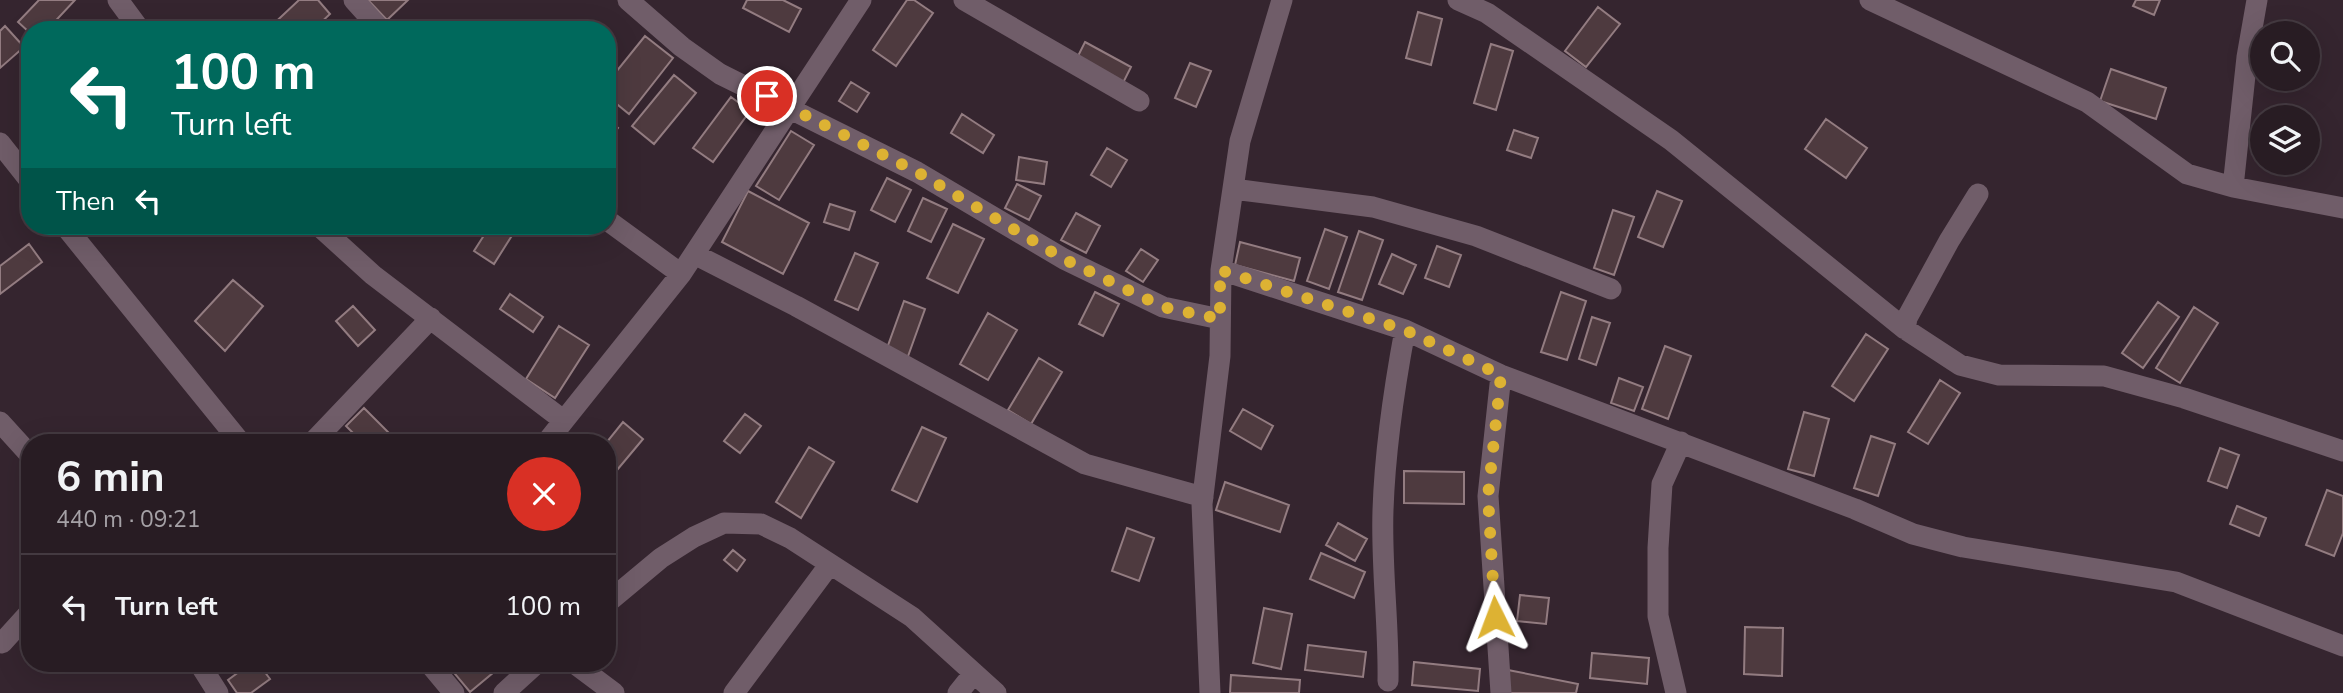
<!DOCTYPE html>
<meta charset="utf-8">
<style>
body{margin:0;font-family:"Nunito Sans",sans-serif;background:#30252b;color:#f1f3f6;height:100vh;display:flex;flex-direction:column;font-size:26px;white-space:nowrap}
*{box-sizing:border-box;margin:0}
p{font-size:23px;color:#a5a1a6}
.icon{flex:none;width:38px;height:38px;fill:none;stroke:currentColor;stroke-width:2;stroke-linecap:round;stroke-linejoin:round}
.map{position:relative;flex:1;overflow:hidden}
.drawer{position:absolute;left:21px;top:434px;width:595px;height:238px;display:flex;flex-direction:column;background:#281c23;border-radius:28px;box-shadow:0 7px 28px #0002,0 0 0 2px #443a41}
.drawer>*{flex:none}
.banner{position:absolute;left:21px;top:21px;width:595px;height:214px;border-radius:28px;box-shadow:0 7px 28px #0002,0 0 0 2px #443a41;background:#00695c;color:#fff;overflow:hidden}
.controls{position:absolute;left:2250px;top:21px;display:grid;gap:14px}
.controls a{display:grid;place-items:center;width:70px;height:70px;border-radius:50%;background:#281c23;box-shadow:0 7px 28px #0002,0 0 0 2px #443a41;font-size:35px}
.pin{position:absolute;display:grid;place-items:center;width:60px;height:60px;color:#fff;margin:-30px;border:4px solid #fff;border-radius:50%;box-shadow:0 2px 7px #0007}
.me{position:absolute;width:77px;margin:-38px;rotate:357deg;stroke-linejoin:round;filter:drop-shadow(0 0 5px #0008)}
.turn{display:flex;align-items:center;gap:24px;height:147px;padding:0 35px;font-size:32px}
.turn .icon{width:91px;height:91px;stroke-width:2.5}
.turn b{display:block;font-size:49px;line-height:60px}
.then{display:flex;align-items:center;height:66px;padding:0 35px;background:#0003;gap:14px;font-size:26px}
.round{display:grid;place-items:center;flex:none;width:74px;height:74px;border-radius:37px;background:#30252b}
.headline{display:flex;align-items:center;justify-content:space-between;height:119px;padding:0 35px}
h1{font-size:42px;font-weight:700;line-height:52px}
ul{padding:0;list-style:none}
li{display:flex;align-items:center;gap:21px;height:105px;padding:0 35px;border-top:2px solid #443a41}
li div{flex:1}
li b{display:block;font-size:26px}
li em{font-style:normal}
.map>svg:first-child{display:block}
</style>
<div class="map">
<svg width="2343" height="693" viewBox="0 0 2343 693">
<rect width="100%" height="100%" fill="#35252f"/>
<path fill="#4e3a3f" stroke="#937c81" stroke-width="2" d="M39 0H75L47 30H30V33L18 22Z
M299 0H318L330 14 313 30H267Z
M368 0H408L387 20Z
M747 0H783L801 9 789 32 743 8Z
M907 0H914L933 13 896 66 873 50Z
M2136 0H2160L2154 15 2133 6Z
M1598 7 1620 24 1586 67 1565 51Z
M1418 12 1442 19 1431 65 1406 58Z
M5 26 24 47 0 68V31Z
M645 36 673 58 629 114 607 96V83Z
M1085 42 1131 67 1122 85 1076 60Z
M1491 44 1513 51 1496 110 1474 103Z
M1190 63 1211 71 1196 107 1175 98Z
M2111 69 2166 88 2156 119 2100 101Z
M674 75 696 93 654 144 632 126Z
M851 82 869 93 857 112 839 101Z
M731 97 750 111 713 162 693 148Z
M962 114 994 135 983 153 951 133Z
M607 119 618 128 607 142Z
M1826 119 1867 148 1846 178 1805 149Z
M1514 130 1538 138 1531 158 1507 150Z
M791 131 814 145 779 200 756 186Z
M1107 148 1127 160 1111 187 1091 175Z
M1019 157 1047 162 1044 184 1016 180Z
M887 178 911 190 895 222 871 210Z
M1017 184 1041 196 1029 220 1005 208Z
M748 191 809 223 783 274 722 242Z
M1657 191 1682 201 1663 247 1638 237Z
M923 198 947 209 931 242 908 231Z
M830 204 855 212 849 230 824 222Z
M1613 210 1634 217 1614 275 1594 268Z
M1076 213 1100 226 1086 253 1061 240Z
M953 224 984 239 958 293 927 278Z
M490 226H518L494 264 474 251Z
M1325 229 1347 237 1329 289 1307 281Z
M1359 231 1383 240 1362 300 1338 292Z
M1240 242 1300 258 1294 281 1235 265Z
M29 244 42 262 0 294V266Z
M1437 246 1461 255 1449 287 1425 278Z
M1141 249 1158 260 1143 282 1126 271Z
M855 253 878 263 858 310 835 300Z
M1392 254 1416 265 1403 294 1379 284Z
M233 280 263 306 225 351 195 321Z
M1095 292 1119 304 1103 336 1079 324Z
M1561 292 1586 301 1567 360 1541 352Z
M510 294 543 317 533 332 500 309Z
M904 301 925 309 907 359 886 351Z
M2158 302 2179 317 2143 368 2122 353Z
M353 306 375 330 358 346 336 321Z
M2194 307 2218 323 2180 383 2156 368Z
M988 313 1017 330 988 380 960 364Z
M1592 317 1610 323 1596 365 1579 359Z
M559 326 589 345 555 398 526 379Z
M1866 334 1888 349 1854 401 1832 386Z
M1665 346 1691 356 1668 419 1642 409Z
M1039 358 1062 372 1031 424 1008 410Z
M1619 378 1643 387 1634 411 1611 403Z
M1940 380 1960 393 1928 444 1908 432Z
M364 408 394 438 390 443H363L346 426Z
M1243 409 1273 426 1261 449 1230 431Z
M1804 412 1829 419 1814 476 1788 469Z
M745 414 761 426 740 453 724 441Z
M623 422 643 439 607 482 606 443Z
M922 427 946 438 917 502 892 490Z
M1871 436 1895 444 1878 496 1854 488Z
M809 447 834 462 801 518 776 502Z
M2220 448 2239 455 2227 488 2208 481Z
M1404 471 1464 472V504L1404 503Z
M1225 482 1289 505 1280 532 1216 510Z
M2327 490 2343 496V533L2334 556 2306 545Z
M2237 506 2266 518 2259 536 2230 524Z
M1338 523 1367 539 1355 561 1326 545Z
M1127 528 1154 538 1139 581 1112 571Z
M733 550 745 560 737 571 724 560Z
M1321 553 1365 572 1354 598 1310 579Z
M1520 595 1549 598 1546 624 1517 621Z
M1264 608 1292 614 1281 669 1253 663Z
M1745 627 1783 628 1782 676 1744 674Z
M1308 645 1366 652 1363 677 1305 670Z
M1592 653 1649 658 1647 684 1590 678Z
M1414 662 1480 669 1478 691 1412 685Z
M251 663H258L270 679 251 693H237L228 680Z
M469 663H487L494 672 470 692 455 674Z
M1508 670 1578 684 1576 693H1504Z
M1231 675 1300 680 1299 693H1230Z"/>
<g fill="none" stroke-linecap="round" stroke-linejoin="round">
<path stroke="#705d69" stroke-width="21" d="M118 0 140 30
M354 0 381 30
M628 0 682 47 720 74 917 172 1064 259 1163 307 1220 319
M964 0 1139 101
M1458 0 1487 13 1671 140 1905 329 1960 365 1999 375 2104 376 2184 398 2343 451
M1870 0 2087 102 2187 174 2233 187 2343 208
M0 143 30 181
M2233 187 2247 57 2257 0
M1233 189 1373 207 1476 236 1611 289
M607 220 681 274
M65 226 241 443
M319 226 373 275 563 420
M694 254 796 306 1085 464 1203 497
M1221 270 1405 330 1501 375 1855 509 1913 534 1963 547 2176 582 2343 646
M1905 329 1907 318 1949 241 1978 194
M0 422 30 455
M312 443 431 318
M546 443 681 274 861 0
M607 603 661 558 694 537 724 523 761 524 790 538 912 617 996 693
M2 643 30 612
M199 663 218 693
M429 663 454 693
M574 663 614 693
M1388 681C1389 624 1381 567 1383 510 1385 449 1394 389 1405 330
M504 693 537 663
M734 693 830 564
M958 693 974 673
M1210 693 1202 504 1220 356 1221 270 1240 141 1282 0
M1501 693 1488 496 1501 375
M1676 693 1658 616V548L1662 484 1681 442"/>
</g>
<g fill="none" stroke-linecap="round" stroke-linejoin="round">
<path stroke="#ddb233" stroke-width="12" stroke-dasharray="0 21.6" d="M767 96 917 172 1064 259 1163 307 1220 319V270L1405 330 1501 375 1488 496 1495 617"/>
</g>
</svg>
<div class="controls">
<a><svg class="icon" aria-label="search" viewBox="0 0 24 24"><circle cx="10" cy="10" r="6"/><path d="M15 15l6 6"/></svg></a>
<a><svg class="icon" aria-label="layers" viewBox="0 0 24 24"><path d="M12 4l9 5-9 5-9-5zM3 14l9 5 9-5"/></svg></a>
</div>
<div class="pin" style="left:767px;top:96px;background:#d93025"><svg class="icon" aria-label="arrive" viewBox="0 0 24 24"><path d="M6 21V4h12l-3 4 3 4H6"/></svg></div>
<svg class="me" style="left:1495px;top:617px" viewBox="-20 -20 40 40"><path d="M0-17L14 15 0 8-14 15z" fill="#ddb233" stroke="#fff" stroke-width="4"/></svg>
<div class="banner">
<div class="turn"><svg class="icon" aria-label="left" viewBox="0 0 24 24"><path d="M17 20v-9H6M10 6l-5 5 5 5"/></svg><div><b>100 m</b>Turn left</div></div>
<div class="then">Then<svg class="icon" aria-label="left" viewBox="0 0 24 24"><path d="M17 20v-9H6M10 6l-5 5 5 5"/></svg></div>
</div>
<section class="drawer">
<div class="headline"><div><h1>6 min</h1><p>440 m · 09:21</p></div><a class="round" style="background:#d93025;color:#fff"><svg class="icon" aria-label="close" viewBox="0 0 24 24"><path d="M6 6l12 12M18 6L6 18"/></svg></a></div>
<ul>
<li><svg class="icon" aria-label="left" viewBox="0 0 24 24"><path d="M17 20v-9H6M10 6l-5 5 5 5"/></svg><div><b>Turn left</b></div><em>100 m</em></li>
</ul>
</section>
</div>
